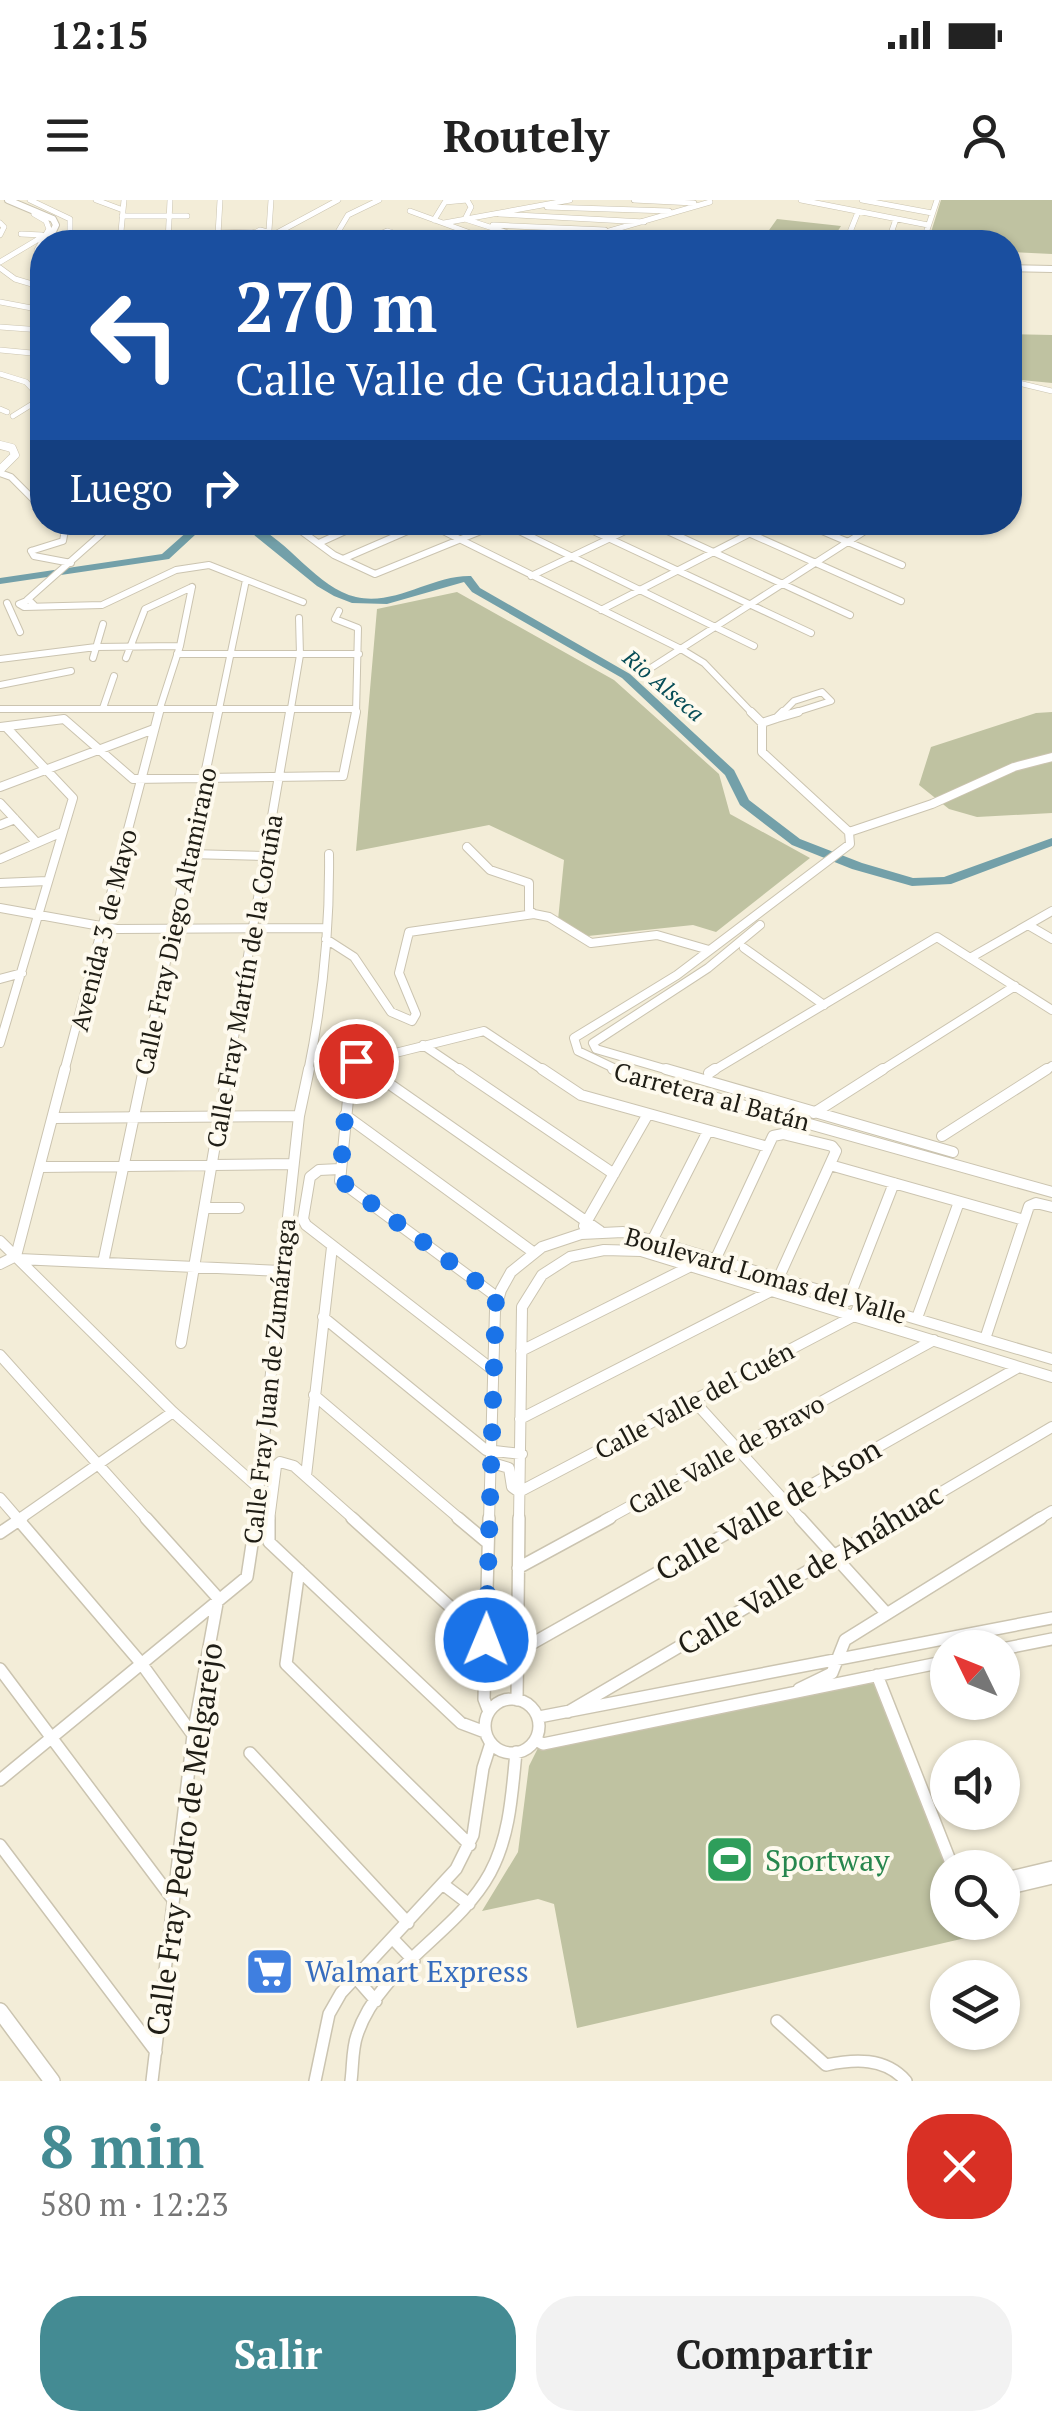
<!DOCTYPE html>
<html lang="es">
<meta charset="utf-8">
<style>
body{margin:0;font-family:"PT Serif",serif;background:#f2f2f2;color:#222;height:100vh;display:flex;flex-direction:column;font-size:38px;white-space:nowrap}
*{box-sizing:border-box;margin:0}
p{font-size:32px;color:#767676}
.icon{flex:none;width:55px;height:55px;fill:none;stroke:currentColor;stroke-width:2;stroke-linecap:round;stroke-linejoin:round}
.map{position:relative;height:1881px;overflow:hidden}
.panel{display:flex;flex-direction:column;background:#fff;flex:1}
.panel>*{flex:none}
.hud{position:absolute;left:30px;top:30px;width:992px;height:305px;border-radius:40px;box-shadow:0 2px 8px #0004;background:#1a4fa0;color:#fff;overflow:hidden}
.needle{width:65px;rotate:313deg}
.controls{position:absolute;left:930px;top:1430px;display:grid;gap:20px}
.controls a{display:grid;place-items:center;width:90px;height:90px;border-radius:50%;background:#fff;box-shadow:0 2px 8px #0004;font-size:50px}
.pin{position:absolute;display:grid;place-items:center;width:85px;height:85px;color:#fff;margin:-42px;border:5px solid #fff;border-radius:50%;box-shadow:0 2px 10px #0007}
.me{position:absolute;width:110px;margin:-55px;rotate:1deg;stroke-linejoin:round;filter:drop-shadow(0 0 8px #0008)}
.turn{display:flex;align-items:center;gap:35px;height:210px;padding:0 40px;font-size:45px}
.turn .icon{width:130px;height:130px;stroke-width:2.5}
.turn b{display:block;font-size:70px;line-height:85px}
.then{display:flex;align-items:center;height:95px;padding:0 40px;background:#0003;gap:20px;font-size:38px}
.round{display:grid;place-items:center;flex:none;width:105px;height:105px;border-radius:40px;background:#f2f2f2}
.headline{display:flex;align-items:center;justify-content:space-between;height:170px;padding:0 40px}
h1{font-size:60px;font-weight:700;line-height:75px;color:#448b93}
.cta{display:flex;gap:20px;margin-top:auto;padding:20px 40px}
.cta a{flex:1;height:115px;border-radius:40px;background:#448b93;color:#fff;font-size:40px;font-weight:700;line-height:115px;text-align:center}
.cta a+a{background:#f2f2f2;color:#222}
.status{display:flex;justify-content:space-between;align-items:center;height:70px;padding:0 50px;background:#fff;direction:ltr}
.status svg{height:28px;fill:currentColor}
header{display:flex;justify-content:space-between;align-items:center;height:130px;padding:0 40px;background:#fff;font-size:45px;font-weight:700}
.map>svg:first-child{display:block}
</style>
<div class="status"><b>12:15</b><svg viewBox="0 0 49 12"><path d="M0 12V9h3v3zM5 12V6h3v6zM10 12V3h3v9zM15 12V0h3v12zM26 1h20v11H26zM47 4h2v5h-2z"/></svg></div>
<header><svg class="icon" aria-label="menu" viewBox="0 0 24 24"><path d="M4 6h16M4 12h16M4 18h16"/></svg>Routely<svg class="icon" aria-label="person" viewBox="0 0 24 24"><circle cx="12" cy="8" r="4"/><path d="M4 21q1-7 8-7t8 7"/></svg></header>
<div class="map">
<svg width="1052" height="1881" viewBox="0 0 1052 1881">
<rect width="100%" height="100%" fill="#f3edd8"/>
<path fill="#bfc2a1" d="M941 0H1052V54L1010 52V42H928Z
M777 19 841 26 832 40 767 33Z
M1010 134 1052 135V183L1010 179Z
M457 392 614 480 719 574 730 614 810 658 716 732 693 725 588 736 558 720 564 660 489 625 356 651 377 409Z
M1052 512V613L977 617 949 609 919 585 931 547 1036 513Z
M877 1479 948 1668V1722L970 1723 974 1736 577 1828 554 1704 538 1699 482 1711 518 1652 529 1566 538 1548Z"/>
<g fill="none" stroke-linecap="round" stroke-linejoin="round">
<path fill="#73a0a9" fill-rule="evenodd" d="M198 322H209L169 359 0 384V378L162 354Z
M238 322C277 322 312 387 356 397 396 406 432 375 471 376L480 388 630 474 734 570 749 600 800 639 862 663 913 678 944 677 1052 638V646L951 684 912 686 852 669 792 645 740 605 725 575 622 478 472 392 464 382 387 404 352 403 334 396 317 386Z"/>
<defs>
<path id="minor-far4" d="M30 0 70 19V31L62 42
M96 0 123 10
M467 0 471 7 465 19 536 42
M634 0 694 3
M801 0 928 25
M862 0 932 13
M547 7 669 11
M410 11 495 42
M34 14 46 21 49 29 37 50
M499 14 644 22
M122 16H187
M434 20 445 2 467 0
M0 23 4 27 0 35
M444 23 570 0
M493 25 605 30
M260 30 275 34 265 38 251 35Z
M269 30 271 0
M215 33 252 32
M21 34 42 35
M275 34 338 0
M146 38 169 37
M214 41 218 35 220 0
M120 42 124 0
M168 42 170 0
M332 42 348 15 379 0
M363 42 387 31 422 42
M571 42 710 2
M657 42 686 34
M846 42 858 12
M888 42 896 19
M923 42 937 0
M0 62 42 37
M0 68 15 79 42 87
M0 102 42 110
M0 127 42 130
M0 150 42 154
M0 174 26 182 42 199
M1010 181 1052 191
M0 209 7 212
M13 216 42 198"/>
<path id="minor-far3" d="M0 273 11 277 42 308
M289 322 334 355 375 374 503 322
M425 322 681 449 704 463 753 514
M501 322 754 446
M574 322 811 433
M648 322 850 415
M724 322 901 401
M801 322 902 365
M107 330H154L182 322
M319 343 365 322
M31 351 63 341 65 330 58 322
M31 351 34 356 71 363
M343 359 426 323
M531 376 644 322
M27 400 115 322
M7 403 20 432
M34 405 29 400 19 404 24 407 102 405 176 370 209 365 303 402
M601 410 772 322
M339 411 335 419 358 428 356 514
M177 454H359
M93 458 103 424
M126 458 145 409 192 387
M0 459 96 447 180 446
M643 473 865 331 858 322
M0 485 71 471
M103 508 114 476
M0 509H355
M158 514 180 446 192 387
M218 514 246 380
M290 514 300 455 299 418
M781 514 794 501 822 492 831 501 790 514"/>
<path id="minor-far2" d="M751 512 762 523V552L849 632
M777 518 783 512
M777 518 798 512
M762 523 777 518
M0 527 64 519 133 579 343 576 356 512
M0 587 154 529
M0 603 37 643
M0 625 15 619
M849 632 932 604 1014 567 1052 557
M467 647 490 670 529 683V710L534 714
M189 654 265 656
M0 659 60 633
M0 683 47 681
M0 708 117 729 327 728
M1028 725 1052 739
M326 739 354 757 391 812 412 821 416 814 399 773 409 732 534 714 549 717 591 743 657 735 709 750
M744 748 824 805
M970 758 1052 711
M0 779 22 773
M0 843 73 598 6 527
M423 845 463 872
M356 861 371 872
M64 872 159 512
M143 872 218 512
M228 872 290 512
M308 872C323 799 330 728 329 654
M350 872 351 864 484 831 546 872
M622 872 578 851 574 838 677 775 850 644 849 632
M675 872 596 849 593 843 708 768 760 725
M711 872 937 737 1052 810
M879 872 1015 786
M1043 872 1052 866"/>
<path id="minor-far1" d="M351 869 340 981 497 1097
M368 869 600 1031
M459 869 614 974
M542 869 581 895 768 947
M613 869 1052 992
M666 869 953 952
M709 873 715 869
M814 913 883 869
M345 915 533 1052
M54 918 299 916
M942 936 1047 869
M830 965 1024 1020
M41 967 293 964
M340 969 319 970 310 977 303 1019 306 1025 493 1170
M205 1008H239
M584 1026 648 914
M653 1039 708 931
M0 1041 173 1212 260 1289
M716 1058 773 936 783 934 832 946 836 951 779 1077
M19 1059 281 1071
M103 1063 144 869
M0 1064 16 1056 65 869
M848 1101 894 983
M323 1117 486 1250 522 1254
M917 1118 959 1002
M985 1139 1029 1006 1036 1003 1052 1007
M181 1143 228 869
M521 1151 689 1067
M0 1155 148 1320
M314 1195 461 1320
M694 1201 802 1320
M520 1219 771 1091
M489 1262 509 1268 512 1287 519 1292 854 1116 861 1101
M306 1276 332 1047
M0 1298 19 1320
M18 1320 173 1212
M255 1320 299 916 309 869
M269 1320 276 1266 280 1262 294 1266 355 1320
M489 1320 495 1111 501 1090 511 1072 542 1047 581 1034 623 1032 1052 1159
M519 1320 522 1107 542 1075 570 1057 604 1050 641 1051 1052 1177
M605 1320 934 1140
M749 1320 1019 1167
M894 1320 1052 1227
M1037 1320 1052 1311"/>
<path id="minor" d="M17 1318 141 1463 193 1535
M146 1318 218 1398
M269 1318V1342L461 1523 485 1532
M352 1318 487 1440
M458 1318 488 1343
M800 1318 887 1414
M0 1333 22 1318
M518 1368 610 1318
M299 1370 286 1464 470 1645
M1002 1449 1052 1439
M517 1452 754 1318
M0 1469 171 1697
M877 1475 953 1668
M799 1489 832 1473 845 1440 1041 1318
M485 1526a27 27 0 1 1 54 0a27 27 0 1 1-54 0Z
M517 1500 519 1318
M489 1512 484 1499 489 1318
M568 1512 898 1318
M539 1517 1052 1418
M536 1540 543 1544 948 1461
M250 1553 408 1723
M0 1580 247 1377 256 1318
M0 1645 156 1852
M1002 1679 1052 1667
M444 1685 469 1704
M1002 1690 1052 1678
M393 1739 414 1761
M355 1777 376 1801
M777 1821 826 1865C854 1859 885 1857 906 1881
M152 1881 193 1535 218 1398
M315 1881 329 1814 341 1793 456 1669 473 1635 483 1568 491 1543
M351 1881C353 1866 352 1849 357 1835 379 1767 457 1734 490 1673 510 1636 512 1593 516 1552"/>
<path id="major-far2" d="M8 0 53 19 56 25 48 42
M1010 68 1052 69"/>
<path id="major-far1" d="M0 245 12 248 15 255 0 270"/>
<path id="major" d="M0 1811 52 1881"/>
</defs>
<use href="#minor-far4" stroke="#cbc4b0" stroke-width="6"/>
<use href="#minor-far3" stroke="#cbc4b0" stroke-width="8"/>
<use href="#minor-far2" stroke="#cbc4b0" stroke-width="10"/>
<use href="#minor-far1" stroke="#cbc4b0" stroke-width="12"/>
<use href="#minor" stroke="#cbc4b0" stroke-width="14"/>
<use href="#major-far2" stroke="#cbc4b0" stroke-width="8"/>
<use href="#major-far1" stroke="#cbc4b0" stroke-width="9"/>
<use href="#major" stroke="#cbc4b0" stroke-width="18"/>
<use href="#minor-far4" stroke="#fff" stroke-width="5"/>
<use href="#minor-far3" stroke="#fff" stroke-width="6"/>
<use href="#minor-far2" stroke="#fff" stroke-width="8"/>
<use href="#minor-far1" stroke="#fff" stroke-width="10"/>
<use href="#minor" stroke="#fff" stroke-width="11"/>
<use href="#major-far2" stroke="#fff" stroke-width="6"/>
<use href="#major-far1" stroke="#fff" stroke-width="8"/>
<use href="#major" stroke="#fff" stroke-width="15"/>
</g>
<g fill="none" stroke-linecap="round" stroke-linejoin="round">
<path stroke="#1a73e8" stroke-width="18" stroke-dasharray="0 32.4" d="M356 861 349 866 340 980 496 1096 486 1440"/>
</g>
<defs>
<symbol id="stadium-square" viewBox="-11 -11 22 22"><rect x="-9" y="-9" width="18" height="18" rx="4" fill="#2e9e5b" stroke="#fefaee"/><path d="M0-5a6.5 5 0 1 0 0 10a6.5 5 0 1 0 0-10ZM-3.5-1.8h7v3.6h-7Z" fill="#fff"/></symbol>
<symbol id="supermarket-square" viewBox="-11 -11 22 22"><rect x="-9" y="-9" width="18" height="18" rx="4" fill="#3f7fe0" stroke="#fefaee"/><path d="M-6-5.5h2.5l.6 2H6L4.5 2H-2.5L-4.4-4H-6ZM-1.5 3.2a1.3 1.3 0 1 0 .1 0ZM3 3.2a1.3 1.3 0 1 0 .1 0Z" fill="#fff"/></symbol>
</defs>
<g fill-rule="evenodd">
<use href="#stadium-square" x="702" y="1632" width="55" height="55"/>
<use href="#supermarket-square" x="242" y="1744" width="55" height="55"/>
</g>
<g text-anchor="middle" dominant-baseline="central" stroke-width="8" stroke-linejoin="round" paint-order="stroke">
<g font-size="22" font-style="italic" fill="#054c56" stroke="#fefaee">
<text transform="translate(664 485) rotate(40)">Rio Alseca</text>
</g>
<g font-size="25" fill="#1f1d15" stroke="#fefaee">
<text transform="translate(175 721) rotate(-78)">Calle Fray Diego Altamirano</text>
<text transform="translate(103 730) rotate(-76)">Avenida 3 de Mayo</text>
<text transform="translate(244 781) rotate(-80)">Calle Fray Martín de la Coruña</text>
<text transform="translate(712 896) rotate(15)">Carretera al Batán</text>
<text transform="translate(766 1075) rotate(16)">Boulevard Lomas del Valle</text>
<text transform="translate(269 1181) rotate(-84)">Calle Fray Juan de Zumárraga</text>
<text transform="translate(694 1200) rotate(-28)">Calle Valle del Cuén</text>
<text transform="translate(726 1254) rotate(-29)">Calle Valle de Bravo</text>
</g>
<g font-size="30" fill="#1f1d15" stroke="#fefaee">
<text transform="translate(768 1309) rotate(-30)">Calle Valle de Ason</text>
<text transform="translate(810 1369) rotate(-31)">Calle Valle de Anáhuac</text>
<text transform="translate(184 1639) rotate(-82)">Calle Fray Pedro de Melgarejo</text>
</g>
<g font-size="30" fill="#27864d" stroke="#fefaee" text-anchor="start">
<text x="765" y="1660">Sportway</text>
</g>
<g font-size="30" fill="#366cbe" stroke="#fefaee" text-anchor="start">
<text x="305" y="1771">Walmart Express</text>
</g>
</g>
</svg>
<div class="controls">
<a><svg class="needle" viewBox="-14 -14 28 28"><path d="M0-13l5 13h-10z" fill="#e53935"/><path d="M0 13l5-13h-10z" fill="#767676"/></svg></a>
<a><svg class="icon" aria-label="sound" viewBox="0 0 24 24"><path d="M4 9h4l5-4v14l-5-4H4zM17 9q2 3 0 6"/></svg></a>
<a><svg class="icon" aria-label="search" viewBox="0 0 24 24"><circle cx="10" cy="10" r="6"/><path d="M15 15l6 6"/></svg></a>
<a><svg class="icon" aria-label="layers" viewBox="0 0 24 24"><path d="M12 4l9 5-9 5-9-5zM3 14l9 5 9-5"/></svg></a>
</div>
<div class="pin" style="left:356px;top:861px;background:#d93025"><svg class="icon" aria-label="arrive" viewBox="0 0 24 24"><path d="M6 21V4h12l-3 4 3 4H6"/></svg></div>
<svg class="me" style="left:486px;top:1440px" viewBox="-20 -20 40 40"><circle r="17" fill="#1a73e8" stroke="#fff" stroke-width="3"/><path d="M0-11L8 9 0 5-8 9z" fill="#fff"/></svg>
<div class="hud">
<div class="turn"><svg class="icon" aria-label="left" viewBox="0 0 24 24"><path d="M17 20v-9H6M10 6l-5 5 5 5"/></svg><div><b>270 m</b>Calle Valle de Guadalupe</div></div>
<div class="then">Luego<svg class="icon" aria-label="right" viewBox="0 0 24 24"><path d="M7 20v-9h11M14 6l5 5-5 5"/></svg></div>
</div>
</div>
<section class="panel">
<div class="headline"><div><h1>8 min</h1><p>580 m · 12:23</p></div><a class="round" style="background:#d93025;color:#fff"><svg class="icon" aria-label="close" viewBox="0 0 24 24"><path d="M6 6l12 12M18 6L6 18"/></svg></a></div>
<div class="cta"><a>Salir</a><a>Compartir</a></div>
</section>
